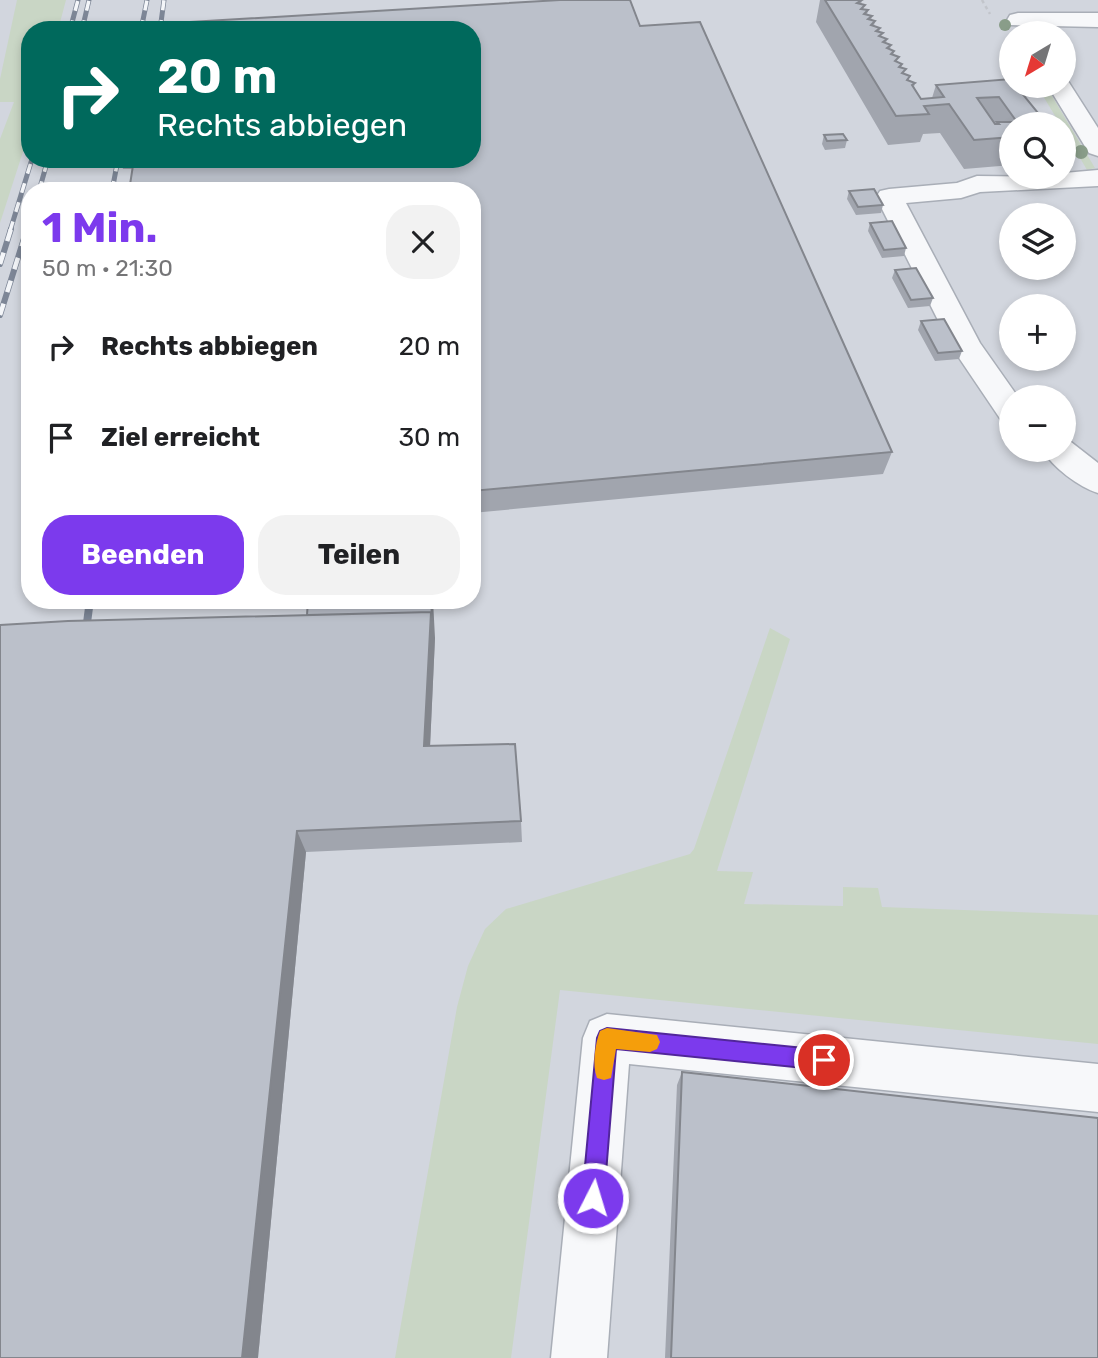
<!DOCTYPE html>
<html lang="de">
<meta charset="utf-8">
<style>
body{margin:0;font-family:Rubik,sans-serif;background:#f2f2f2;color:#202124;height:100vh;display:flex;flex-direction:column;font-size:26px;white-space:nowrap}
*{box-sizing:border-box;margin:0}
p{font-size:23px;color:#757577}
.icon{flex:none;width:38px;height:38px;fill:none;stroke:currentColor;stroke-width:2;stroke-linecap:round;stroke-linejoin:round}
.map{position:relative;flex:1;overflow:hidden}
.drawer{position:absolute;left:21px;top:182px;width:460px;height:427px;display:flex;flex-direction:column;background:#fff;border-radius:28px;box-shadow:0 4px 10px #0003}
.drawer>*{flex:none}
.hud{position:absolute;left:21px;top:21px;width:460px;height:147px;border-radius:28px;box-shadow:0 4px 10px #0003;background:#00695c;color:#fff;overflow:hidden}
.needle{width:46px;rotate:218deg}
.tools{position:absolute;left:999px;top:21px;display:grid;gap:14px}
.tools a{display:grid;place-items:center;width:77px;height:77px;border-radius:50%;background:#fff;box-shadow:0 4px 10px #0003;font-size:35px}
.pin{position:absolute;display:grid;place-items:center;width:60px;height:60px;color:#fff;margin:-30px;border:4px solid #fff;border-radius:50%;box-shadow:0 2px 7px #0007}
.me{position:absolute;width:77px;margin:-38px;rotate:5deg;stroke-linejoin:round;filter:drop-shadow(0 0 5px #0008)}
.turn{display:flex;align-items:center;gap:24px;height:147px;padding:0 21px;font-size:32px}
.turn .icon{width:91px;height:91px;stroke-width:2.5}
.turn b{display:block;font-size:49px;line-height:60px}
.round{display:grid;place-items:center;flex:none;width:74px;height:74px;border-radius:28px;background:#f2f2f2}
.summary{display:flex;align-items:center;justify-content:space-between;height:119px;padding:0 21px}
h1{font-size:42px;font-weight:700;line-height:52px;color:#7c3aed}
.button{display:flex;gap:14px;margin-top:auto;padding:14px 21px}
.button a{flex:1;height:80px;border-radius:28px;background:#7c3aed;color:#fff;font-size:28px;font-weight:700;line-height:80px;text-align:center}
.button a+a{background:#f2f2f2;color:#202124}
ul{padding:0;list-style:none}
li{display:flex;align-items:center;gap:21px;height:91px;padding:0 21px}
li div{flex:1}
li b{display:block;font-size:26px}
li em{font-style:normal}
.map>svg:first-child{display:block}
</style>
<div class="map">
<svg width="1098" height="1358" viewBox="0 0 1098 1358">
<rect width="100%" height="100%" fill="#e4e7ec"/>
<path fill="#d2d6de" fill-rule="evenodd" d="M0 0H1098V1358H0ZM30 30H472V159H30ZM1012 33H1064V86H1012ZM1012 124H1064V177H1012ZM30 191H472V600H30ZM1012 215H1064V268H1012ZM1012 306H1064V359H1012ZM1012 397H1064V450H1012Z"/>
<path fill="#c9d6c5" d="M17 0H66L58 30H30V130L0 223V139L14 102H0V79Z
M1037 86H1046L1095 168 1087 170 1064 130V124H1060Z
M770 628 790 639 717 871 753 872 744 904 843 906V887L878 888 882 907 1098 915V1044L560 990 511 1358H395L457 1007 468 966 485 929 506 909 690 854 694 849Z"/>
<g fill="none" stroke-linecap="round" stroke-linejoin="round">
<defs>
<path id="minor" d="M1018 13H1098V27L1010 25 1007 20 1010 15Z
M1064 80 1068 81 1098 128V156L1089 153 1048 86H1064Z
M1098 170V186L980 192 961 198 906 203 980 343 1018 397H1012V423L1001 420 951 346 876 197 880 191 889 189 957 183 977 176 1064 177V173Z
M1064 440 1071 442 1098 463V493C1079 487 1052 467 1043 450H1064Z
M607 1014 1098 1064V1112L629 1064 607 1358H551L583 1038 590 1021Z"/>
</defs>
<use href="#minor" stroke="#a9aeb7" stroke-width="3"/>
<path stroke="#c2c5cb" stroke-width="2.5" stroke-dasharray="3.5 3.5" stroke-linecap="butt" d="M982 0 990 14"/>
<use href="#minor" fill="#f7f8fa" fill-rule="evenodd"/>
<defs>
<path id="rail-far2" d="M70 30 78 0
M82 30 89 0
M141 30 147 0
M160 30 164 0
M39 191 48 159
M112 191 118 159
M10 231 32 159
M27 231 30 220"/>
<path id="rail-far1" d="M0 264 11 229
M0 315 27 229"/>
<path id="rail" d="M85 638 90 600"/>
</defs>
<use href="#rail-far2" stroke="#7d8696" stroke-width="5"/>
<use href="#rail-far1" stroke="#7d8696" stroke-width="6"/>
<use href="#rail" stroke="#7d8696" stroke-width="8"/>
<use href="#rail-far2" stroke="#f4f6f9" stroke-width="3.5" stroke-dasharray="10" stroke-linecap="butt"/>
<use href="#rail-far1" stroke="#f4f6f9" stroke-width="4.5" stroke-dasharray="12" stroke-linecap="butt"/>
<use href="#rail" stroke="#f4f6f9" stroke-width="5" stroke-dasharray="16" stroke-linecap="butt"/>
</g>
<g fill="#899d89">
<circle cx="1005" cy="25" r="6"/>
<circle cx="1081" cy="152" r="7"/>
</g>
<path fill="#a1a5ae" d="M820 0H862L861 4 864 9 868 10 867 15 872 16 871 20 875 21 874 26 880 28 879 32 882 37 887 39 886 43 891 45 890 49 894 51 893 55 898 62 902 64 901 68 909 80 915 83 914 87 921 99 932 98 936 85 1011 79 1047 124H1012V165L964 169 940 133 923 134 920 142 888 145 816 22Z
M640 26 892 452 883 474 472 513V191L133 169H123L120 159H472Z
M824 135 847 140 845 148 825 150 822 144Z
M849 191 883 205 881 213 856 215 847 199Z
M870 223 906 248 904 256 882 258 868 231Z
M895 270 933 298 930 306 908 308 892 278Z
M921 321 962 351 959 359 935 361 918 330Z
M307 615 435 638 430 746 521 821 522 842 306 852 258 1358Z
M682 1072 1098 1358H665L677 1085Z"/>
<path fill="#83868d" d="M431 600H433L435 638 429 769 424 746Z
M297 831 306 852 258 1358H242Z"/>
<path fill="#bbc0ca" stroke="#83868d" stroke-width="2" fill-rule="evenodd" d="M560 0H630L640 26 700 22 892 452 472 491V191H129L134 159H472V30H156L157 24Z
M825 0H862L857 3 865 5 861 9 868 10 864 14 872 16 868 19 875 21 871 25 880 28 876 31 883 33 879 36 887 39 883 42 891 45 887 48 894 51 891 54 899 57 895 61 902 64 899 67 906 69 902 73 910 76 907 80 915 83 912 85 921 99 944 97 936 85 1011 79 1012 86H1016L1047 124H1012V137L974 140 949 104 924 106 929 114 896 116ZM999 97 1017 122H997L999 124H995L977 98Z
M843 134 847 140 827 141 824 135Z
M874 189 883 205 858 207 849 191Z
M892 221 906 248 884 250 870 223Z
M916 268 933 298 911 300 895 270Z
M944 319 962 351 938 353 921 321Z
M308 600H431L432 617 431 612 307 615Z
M431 612 424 746 515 744 521 821 297 831 242 1358H0V625L68 621Z
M682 1072 1098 1118V1358H671Z"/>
<path fill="#7c3aed" stroke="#51269a" stroke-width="2" d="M607 1028 824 1050 831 1053 834 1060 831 1067 824 1070 616 1049 604 1198 600 1206 593 1209 585 1206 582 1198 597 1038 600 1031Z"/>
<path fill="#f59e0b" d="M607 1028 657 1035 660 1042 657 1049 650 1052 616 1049 611 1078 604 1080 597 1078C592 1065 595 1044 600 1031Z"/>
</svg>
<div class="tools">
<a><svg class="needle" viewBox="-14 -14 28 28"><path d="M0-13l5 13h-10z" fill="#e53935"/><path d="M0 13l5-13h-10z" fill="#757577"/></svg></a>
<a><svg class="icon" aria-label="search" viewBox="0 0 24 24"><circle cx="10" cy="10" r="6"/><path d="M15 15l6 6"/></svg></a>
<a><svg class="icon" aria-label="layers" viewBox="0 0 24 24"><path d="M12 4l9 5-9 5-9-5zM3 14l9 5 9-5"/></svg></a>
<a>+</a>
<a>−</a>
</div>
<div class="pin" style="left:824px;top:1060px;background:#d93025"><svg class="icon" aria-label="arrive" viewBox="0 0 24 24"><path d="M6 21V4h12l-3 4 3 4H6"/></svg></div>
<svg class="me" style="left:593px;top:1198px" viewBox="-20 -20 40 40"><circle r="17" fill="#7c3aed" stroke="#fff" stroke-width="3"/><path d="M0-11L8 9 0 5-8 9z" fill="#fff"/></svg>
<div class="hud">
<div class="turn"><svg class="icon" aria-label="right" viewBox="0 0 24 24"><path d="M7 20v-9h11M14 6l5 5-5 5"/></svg><div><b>20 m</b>Rechts abbiegen</div></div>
</div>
<section class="drawer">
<div class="summary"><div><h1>1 Min.</h1><p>50 m · 21:30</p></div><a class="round"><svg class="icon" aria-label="close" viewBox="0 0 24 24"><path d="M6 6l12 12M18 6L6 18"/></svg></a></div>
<ul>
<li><svg class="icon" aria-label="right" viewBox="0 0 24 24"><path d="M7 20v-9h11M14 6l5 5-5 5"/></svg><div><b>Rechts abbiegen</b></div><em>20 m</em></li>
<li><svg class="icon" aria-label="arrive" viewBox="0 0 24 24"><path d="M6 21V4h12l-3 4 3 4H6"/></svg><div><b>Ziel erreicht</b></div><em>30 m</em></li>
</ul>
<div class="button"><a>Beenden</a><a>Teilen</a></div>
</section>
</div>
